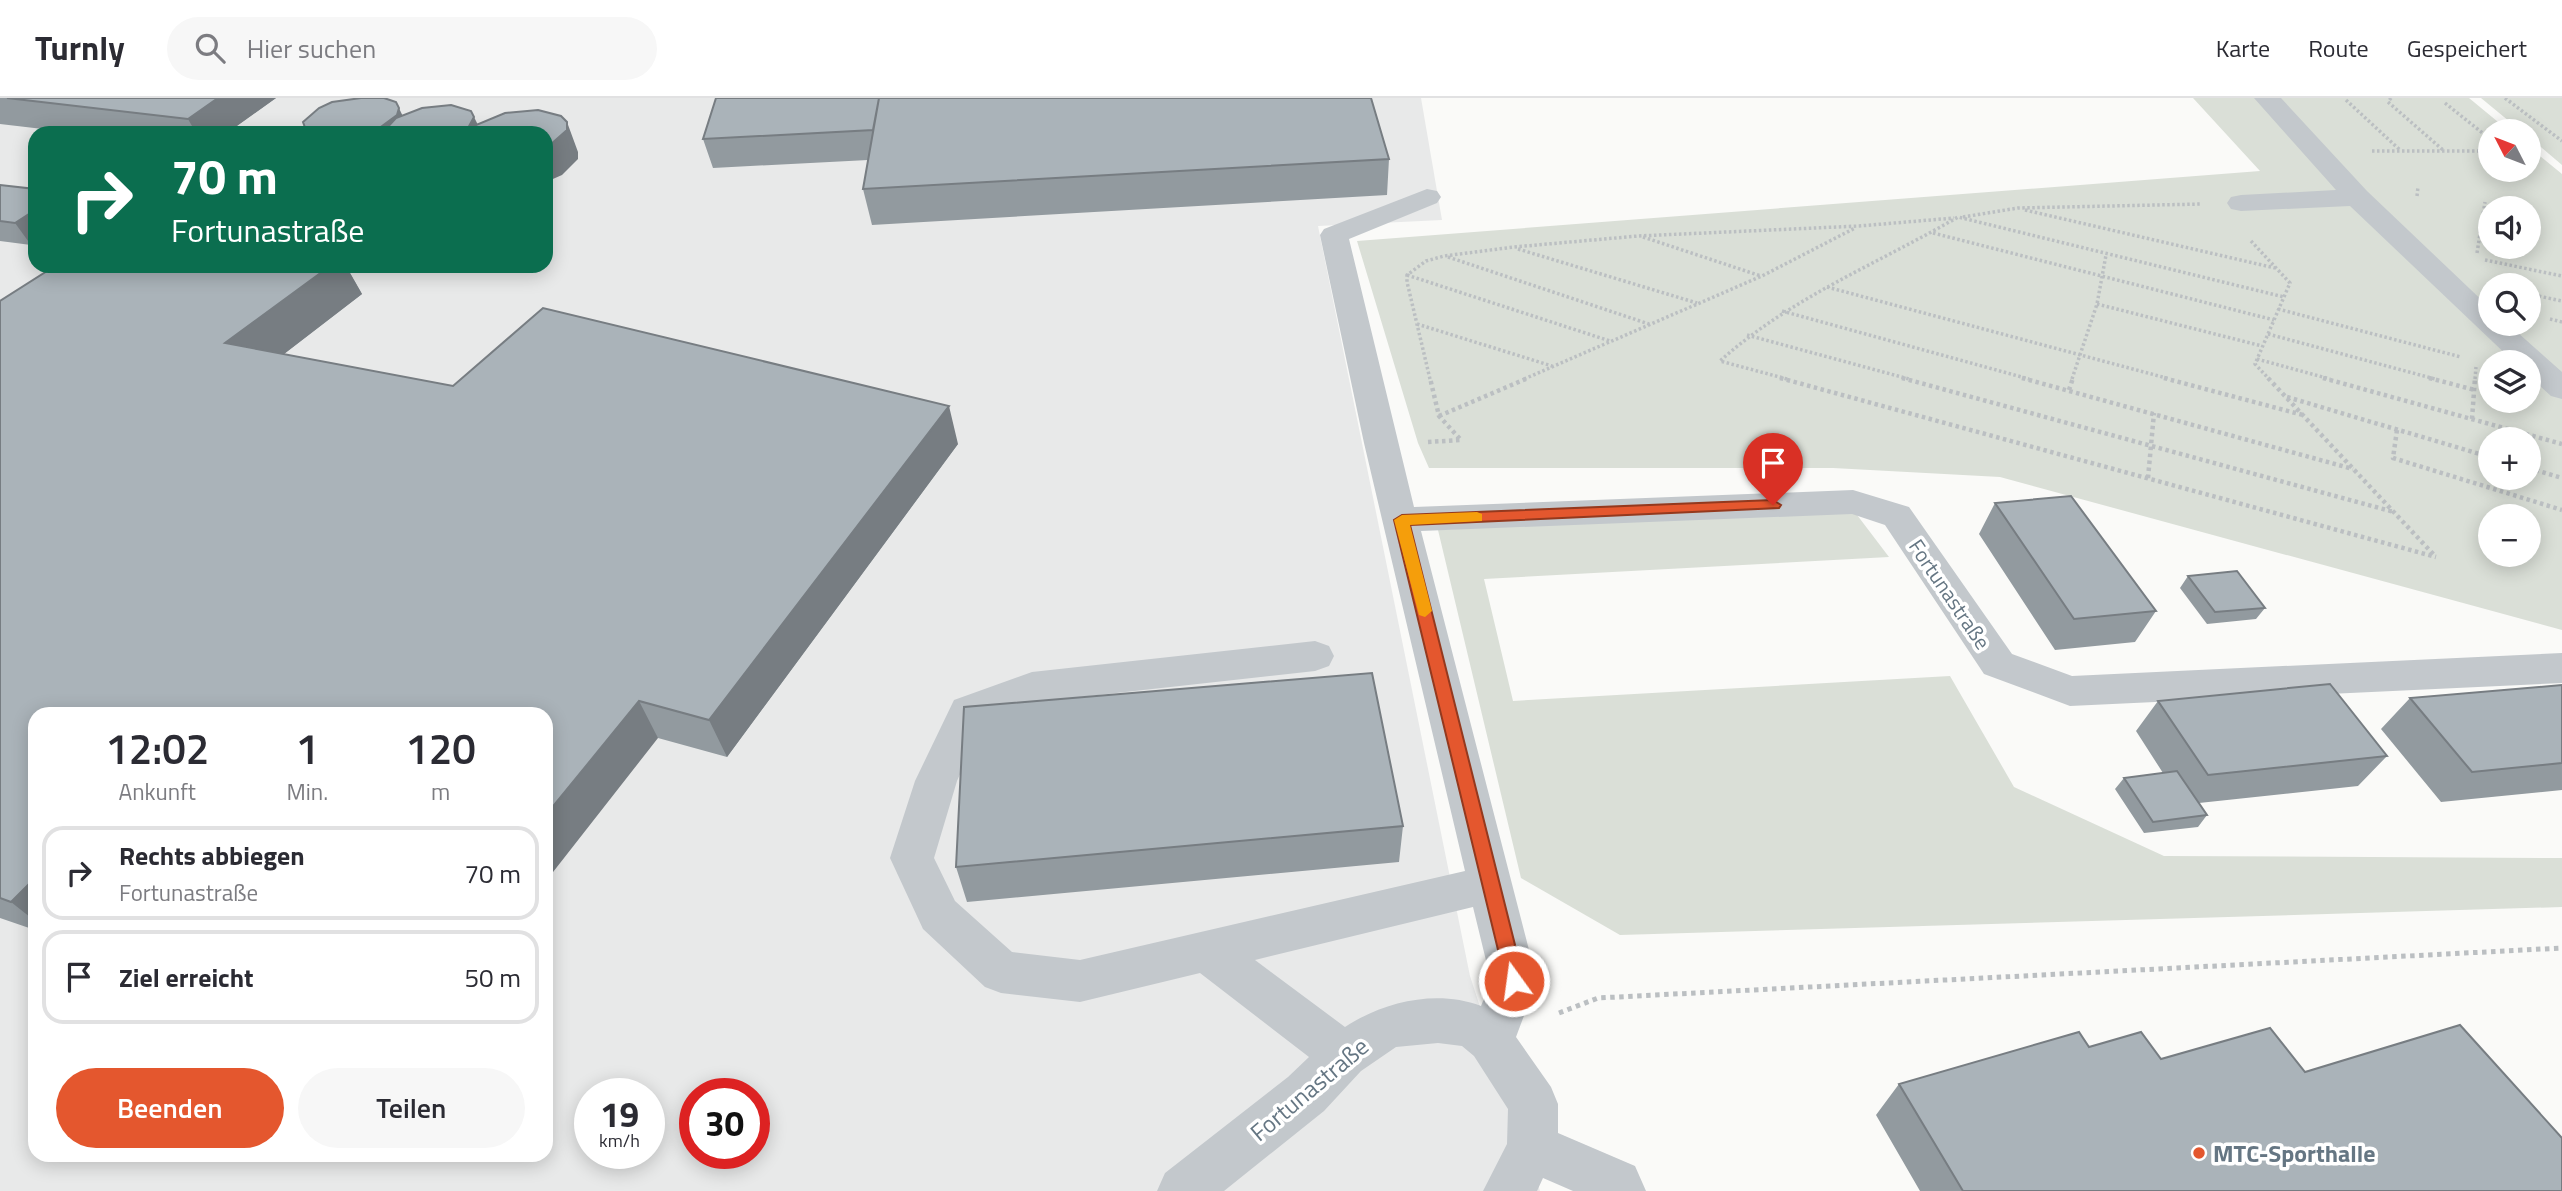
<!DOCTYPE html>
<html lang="de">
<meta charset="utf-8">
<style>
body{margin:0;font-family:"Titillium Web",sans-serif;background:#f7f7f7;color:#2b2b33;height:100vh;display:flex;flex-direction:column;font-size:26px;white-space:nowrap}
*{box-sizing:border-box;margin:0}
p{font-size:23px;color:#7c7c81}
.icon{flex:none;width:38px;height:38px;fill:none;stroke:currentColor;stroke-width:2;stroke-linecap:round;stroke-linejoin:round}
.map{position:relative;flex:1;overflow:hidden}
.details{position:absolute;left:28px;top:609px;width:525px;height:455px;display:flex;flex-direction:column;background:#fff;border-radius:21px;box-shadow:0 4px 18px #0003}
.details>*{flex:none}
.guide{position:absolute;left:28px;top:28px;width:525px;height:147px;border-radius:21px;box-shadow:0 4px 18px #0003;background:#0b6e4f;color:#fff;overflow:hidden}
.needle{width:46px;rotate:312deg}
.fabs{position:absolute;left:2478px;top:21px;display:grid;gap:14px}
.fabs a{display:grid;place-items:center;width:63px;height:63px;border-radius:50%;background:#fff;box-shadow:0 4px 18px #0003;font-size:35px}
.speed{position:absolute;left:574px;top:980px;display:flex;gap:14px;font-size:35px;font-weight:700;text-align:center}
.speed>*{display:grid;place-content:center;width:91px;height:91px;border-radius:50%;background:#fff;box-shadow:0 4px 18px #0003;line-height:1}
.speed small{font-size:18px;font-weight:400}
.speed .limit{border:10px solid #d22;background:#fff;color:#111}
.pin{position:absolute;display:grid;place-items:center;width:60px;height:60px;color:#fff;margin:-72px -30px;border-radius:50% 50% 50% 0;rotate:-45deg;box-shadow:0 0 7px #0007}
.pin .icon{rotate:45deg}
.me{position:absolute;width:77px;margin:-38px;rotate:346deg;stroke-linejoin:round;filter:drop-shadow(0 0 5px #0008)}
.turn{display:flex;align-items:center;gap:24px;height:147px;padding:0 28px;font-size:32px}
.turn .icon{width:91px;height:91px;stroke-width:2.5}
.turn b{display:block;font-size:49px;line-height:60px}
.eta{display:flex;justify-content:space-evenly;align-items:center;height:119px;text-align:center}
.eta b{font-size:42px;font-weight:600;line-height:49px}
.primary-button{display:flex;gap:14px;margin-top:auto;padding:14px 28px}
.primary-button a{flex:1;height:80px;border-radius:42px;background:#e4572e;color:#fff;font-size:28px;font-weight:600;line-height:80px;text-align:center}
.primary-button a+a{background:#f7f7f7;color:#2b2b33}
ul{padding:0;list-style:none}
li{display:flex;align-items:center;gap:21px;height:94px;margin:0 14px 10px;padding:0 14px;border:4px solid #e1e1e2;border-radius:21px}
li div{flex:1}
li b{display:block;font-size:26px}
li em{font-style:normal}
header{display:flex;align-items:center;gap:42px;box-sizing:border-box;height:98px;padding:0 35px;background:#fff;border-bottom:2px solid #e1e1e2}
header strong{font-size:33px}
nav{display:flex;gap:38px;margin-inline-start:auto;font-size:24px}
.search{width:490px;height:63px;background:#f7f7f7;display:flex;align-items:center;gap:18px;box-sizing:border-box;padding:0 24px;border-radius:38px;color:#7c7c81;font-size:26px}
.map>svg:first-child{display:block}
</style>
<header>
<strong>Turnly</strong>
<div class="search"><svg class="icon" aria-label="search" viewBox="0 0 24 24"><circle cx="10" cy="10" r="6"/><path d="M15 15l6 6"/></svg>Hier suchen</div>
<nav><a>Karte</a><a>Route</a><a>Gespeichert</a></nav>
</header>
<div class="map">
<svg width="2562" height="1093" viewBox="0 0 2562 1093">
<rect width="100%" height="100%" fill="#fafaf8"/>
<path fill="#e8e9e9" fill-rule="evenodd" d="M0 0H1421L1442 122 1318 128 1470 878 1540 1093H0ZM35 35H546V168H35ZM35 616H546V1057H35ZM590 996H649V1055H590ZM695 996H754V1055H695Z"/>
<path fill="#dadfd7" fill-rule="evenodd" d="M2193 0H2469L2509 33H2490V72H2529V49L2562 76V532L2000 379 1833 370H1429L1418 345 1357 143 2260 73ZM2490 110H2529V149H2490ZM2490 187H2529V226H2490ZM2490 264H2529V303H2490ZM2490 341H2529V380H2490ZM2490 418H2529V457H2490Z
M2481 0H2562V67L2529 39V33H2521Z
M1851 409 1889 459 1484 481 1513 603 1950 578 2014 689 2164 758 2562 760V809L1620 837 1521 780 1438 432Z"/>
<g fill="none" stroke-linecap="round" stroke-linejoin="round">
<path stroke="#bbbfc2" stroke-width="3.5" stroke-dasharray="2.5 2.5" stroke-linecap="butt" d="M2391 0 2388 4 2443 52
M2505 0 2562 43
M2346 2 2400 52
M2445 5 2490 41
M2372 53H2490
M2417 98 2418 89
M2025 112 2275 170
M1963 119 2018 110 2202 106
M1933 135 2274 222
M1643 139 1761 178
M2251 143 2290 185 2255 266 2269 281
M1518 151 1697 205
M2477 155 2485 104
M1448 159 1649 226
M2485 162 2562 178
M1407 177 1610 243
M1827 189 2170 281
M2529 196 2562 203
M2097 206 2262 248
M2278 211 2461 259
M1782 213 2029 281
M2550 221 2562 224
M1417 226 1552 268
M2268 236 2435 281
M1747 237 1909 281
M2257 261 2330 281
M1430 281 1407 184V177L1426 163 1444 158 1514 149 1638 138 1859 128 1954 120
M1524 281 1762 178 1855 130
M1787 281 1720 263C1790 200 1877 166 1958 119L2284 199
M2072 281 2097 206 2106 157
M2475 281 2476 269"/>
<path stroke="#bbbfc2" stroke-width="4.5" stroke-dasharray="3.5 3.5" stroke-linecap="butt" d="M1780 280 2436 459
M1902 280 2394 414
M2022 280 2353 371
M2164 280 2303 317
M2268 280 2435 458
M2323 280 2562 346
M2429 280 2475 292
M2069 292 2073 280
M2287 299 2490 359
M1439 318 1528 280
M2472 321 2475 280
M2397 332 2393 360 2562 412
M1428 344 1461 342 1439 318 1430 280
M2529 370 2562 380
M2148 380 2154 315"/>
<path stroke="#bbbfc2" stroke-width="5" stroke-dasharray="4.5 4.5" stroke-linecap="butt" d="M1559 915 1598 900 2562 850"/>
<path fill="#c3c8cc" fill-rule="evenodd" d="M2254 0H2281L2367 93 2490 210V226H2508L2562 274V301L2551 298 2529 278V264H2514L2350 108 2241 113 2231 111 2227 105 2231 99 2241 97 2336 92Z
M1427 91 1437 93 1441 99 1437 105 1349 141 1414 409 1853 392 1909 409 2012 556 2072 578 2562 555V585L2070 608 1984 576 1885 427 1852 416 1421 433 1537 883 1516 939 1551 989 1558 1006V1035L1635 1068 1646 1093H1573L1543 1080 1537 1093H1483L1507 1046 1508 1011 1474 958 1462 948 1438 945 1396 949 1361 973 1324 1013 1224 1093H1157L1165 1075 1288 979 1309 959 1200 875 1080 904 1001 895 985 889 923 831 890 760 915 683 954 602 1032 574 1315 543 1329 548 1334 558 1329 568 1315 573 1035 604 983 624 957 683 934 760 955 803 1012 854 1080 862 1465 773 1364 345 1320 137 1324 131ZM1473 809 1491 883 1481 908C1436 891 1383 904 1345 929L1255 862Z"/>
</g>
<path fill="#929a9f" d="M0 0H276L227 35H77L0 26Z
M716 0 1389 61 1387 97 872 127 863 91 868 62 713 70 703 41Z
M0 87 31 147 0 143Z
M55 168H346L362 196 284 256 453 288 958 346 727 659 658 640 546 616H35V832L0 820V203Z
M1995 405 2156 513 2135 544 2055 552 1979 436Z
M2188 478 2265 510 2256 521 2207 526 2180 490Z
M2562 587V692L2441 704 2381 631 2410 600Z
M2158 603 2387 658 2358 688 2199 705 2207 717 2198 729 2144 735 2115 691 2124 680 2163 675 2136 633Z
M1403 728 1399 764 967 804 956 769Z
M2089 949 2161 961 2305 974 2562 1093H1920L1876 1017 1899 986Z"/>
<path fill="#777d82" d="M218 0H276L227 35H196L188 21Z
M396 4 411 35H363Z
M474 19 482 35H462Z
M567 24 578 54V61L562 77 546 84V49Z
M35 112V145L31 147 15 125Z
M330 168H346L362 196 250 282 225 245Z
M949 308 958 346 727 659 709 622Z
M639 603 658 640 546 783V717Z
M35 780V823L11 804Z"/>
<path fill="#aab3b9" stroke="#777d82" stroke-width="2" d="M7 0H218L188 21Z
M361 0H384L396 4 399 10 397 17 378 31 363 35H307L303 24 319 10 332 4Z
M716 0H879L873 32 703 41Z
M879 0H1371L1389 61 863 91Z
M451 7 471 13 474 19 467 32 462 35 383 34 396 20 422 10Z
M538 12 561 18 567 24V32L550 47 546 49V35H470L476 27 505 15Z
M0 87 35 91V112L15 125 0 123Z
M55 168H330L225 245 453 288 543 210 949 308 709 622 639 603 546 717V616H35V780L11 804 0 800V203Z
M2071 398 2156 513 2074 521 1995 405Z
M2237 473 2265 510 2215 514 2188 478Z
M1372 575 1403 728 956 769 964 609Z
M2330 586 2387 658 2208 677 2158 603Z
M2562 587V665L2472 674 2410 600Z
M2177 673 2207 717 2153 724 2124 680Z
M2460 927 2562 1040V1093H1963L1899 986 2079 934 2089 949 2141 934 2161 961 2270 930 2305 974Z"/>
<path fill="#e4572e" stroke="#94391e" stroke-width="2" d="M1773 402 1781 407 1779 410 1410 427 1524 883 1521 889 1514 892 1507 889 1394 422 1402 417Z"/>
<path fill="#f59e0b" d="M1477 414 1482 416V423L1410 427 1432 513 1425 519 1419 517 1394 422 1402 417Z"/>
<circle fill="#e4572e" stroke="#fff" stroke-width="2.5" cx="2199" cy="1055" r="7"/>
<g text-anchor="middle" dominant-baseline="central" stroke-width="7" stroke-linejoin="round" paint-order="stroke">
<g font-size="21" fill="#657683" stroke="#fff">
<text transform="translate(1950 496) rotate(56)">Fortunastraße</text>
</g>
<g font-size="24" fill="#657683" stroke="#fff">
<text transform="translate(1309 991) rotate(-40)">Fortunastraße</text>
</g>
<g font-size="24" font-weight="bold" fill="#657683" stroke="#fff" text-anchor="start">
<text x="2213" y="1055">MTC-Sporthalle</text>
</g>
</g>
</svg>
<div class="fabs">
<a><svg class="needle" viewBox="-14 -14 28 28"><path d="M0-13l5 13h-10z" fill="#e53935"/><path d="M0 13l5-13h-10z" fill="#7c7c81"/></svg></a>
<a><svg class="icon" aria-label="sound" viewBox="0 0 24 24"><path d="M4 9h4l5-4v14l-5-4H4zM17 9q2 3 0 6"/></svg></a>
<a><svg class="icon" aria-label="search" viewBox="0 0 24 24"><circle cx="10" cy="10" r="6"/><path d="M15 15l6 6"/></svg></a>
<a><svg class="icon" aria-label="layers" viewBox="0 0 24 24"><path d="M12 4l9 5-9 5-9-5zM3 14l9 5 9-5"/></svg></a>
<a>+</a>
<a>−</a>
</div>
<div class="speed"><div>19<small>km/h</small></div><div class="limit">30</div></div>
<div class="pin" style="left:1773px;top:407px;background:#d93025"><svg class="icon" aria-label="arrive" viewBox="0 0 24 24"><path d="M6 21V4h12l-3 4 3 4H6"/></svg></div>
<svg class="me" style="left:1514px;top:883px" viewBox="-20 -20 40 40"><circle r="17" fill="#e4572e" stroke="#fff" stroke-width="3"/><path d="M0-11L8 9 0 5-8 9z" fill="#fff"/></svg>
<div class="guide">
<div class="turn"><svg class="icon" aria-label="right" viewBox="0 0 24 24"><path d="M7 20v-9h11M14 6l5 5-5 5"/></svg><div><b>70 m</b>Fortunastraße</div></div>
</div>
<section class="details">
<div class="eta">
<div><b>12:02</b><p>Ankunft</p></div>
<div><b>1</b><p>Min.</p></div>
<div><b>120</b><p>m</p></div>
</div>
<ul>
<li><svg class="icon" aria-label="right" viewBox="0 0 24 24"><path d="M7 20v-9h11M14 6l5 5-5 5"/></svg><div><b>Rechts abbiegen</b><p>Fortunastraße</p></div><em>70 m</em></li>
<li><svg class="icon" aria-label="arrive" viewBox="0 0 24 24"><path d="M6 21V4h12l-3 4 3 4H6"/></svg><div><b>Ziel erreicht</b></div><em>50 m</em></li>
</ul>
<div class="primary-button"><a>Beenden</a><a>Teilen</a></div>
</section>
</div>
